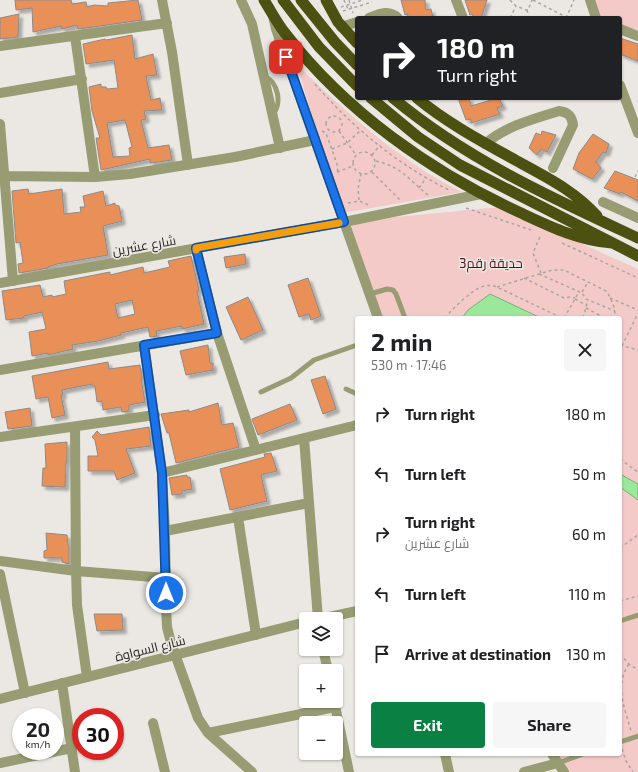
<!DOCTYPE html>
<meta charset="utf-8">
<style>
body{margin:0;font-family:"Exo 2",Cairo,sans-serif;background:#f6f6f6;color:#202124;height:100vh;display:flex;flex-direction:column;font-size:15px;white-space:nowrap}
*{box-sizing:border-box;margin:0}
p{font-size:13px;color:#757577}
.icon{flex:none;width:22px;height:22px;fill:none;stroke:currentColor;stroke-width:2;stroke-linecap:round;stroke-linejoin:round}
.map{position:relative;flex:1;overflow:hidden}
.drawer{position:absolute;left:355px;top:316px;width:267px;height:440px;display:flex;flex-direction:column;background:#fff;border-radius:4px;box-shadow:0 1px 3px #0004}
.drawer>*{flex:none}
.banner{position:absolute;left:355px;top:16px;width:267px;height:84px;border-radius:4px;box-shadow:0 1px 3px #0004;background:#202124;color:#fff;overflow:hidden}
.controls{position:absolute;left:299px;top:612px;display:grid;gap:8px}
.controls a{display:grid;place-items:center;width:44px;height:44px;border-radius:4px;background:#fff;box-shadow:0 1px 3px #0004;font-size:20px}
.speed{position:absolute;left:12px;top:708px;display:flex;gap:8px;font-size:20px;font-weight:700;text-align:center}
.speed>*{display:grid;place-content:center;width:52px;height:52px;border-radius:50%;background:#fff;box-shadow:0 1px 3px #0004;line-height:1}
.speed small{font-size:10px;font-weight:400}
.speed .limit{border:6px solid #d22;background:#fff;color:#111}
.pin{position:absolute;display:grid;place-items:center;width:34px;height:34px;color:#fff;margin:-17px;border-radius:8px;box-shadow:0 2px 6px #0006}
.me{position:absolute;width:44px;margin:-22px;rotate:0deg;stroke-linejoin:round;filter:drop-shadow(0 0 3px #0008)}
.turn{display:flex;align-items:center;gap:14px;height:84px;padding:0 16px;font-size:18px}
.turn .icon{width:52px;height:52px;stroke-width:2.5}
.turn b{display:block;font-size:28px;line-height:34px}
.round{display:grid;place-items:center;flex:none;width:42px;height:42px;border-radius:4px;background:#f6f6f6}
.headline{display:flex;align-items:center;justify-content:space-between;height:68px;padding:0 16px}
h1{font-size:24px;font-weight:700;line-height:30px}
.button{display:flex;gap:8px;margin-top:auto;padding:8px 16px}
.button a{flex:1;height:46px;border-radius:4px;background:#0b8043;color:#fff;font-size:16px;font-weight:700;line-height:46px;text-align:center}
.button a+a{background:#f6f6f6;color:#202124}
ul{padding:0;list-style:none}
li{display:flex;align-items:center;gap:12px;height:60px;padding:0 16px}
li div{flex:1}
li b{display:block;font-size:15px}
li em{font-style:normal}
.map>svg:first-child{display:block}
</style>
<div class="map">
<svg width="638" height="772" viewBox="0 0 638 772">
<defs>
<filter id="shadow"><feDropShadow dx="3.5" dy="3.5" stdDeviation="1" flood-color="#0004"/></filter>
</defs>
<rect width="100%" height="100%" fill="#ebe8e4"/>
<path fill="#f4cac8" d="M593 0H638V30L620 25V18H601Z
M297 65C335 101 373 137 417 166 431 176 447 184 462 192L343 213C328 163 311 115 297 65Z
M500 207 638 269V772H568L552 754H620V318H379L344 222Z"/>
<path fill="#9be89b" stroke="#78ae78" d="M490 294 541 318H462L468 310Z
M620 474 638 484V500L620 487Z"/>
<path fill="#e99059" stroke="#8d8987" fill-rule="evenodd" filter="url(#shadow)" d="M15 0H71L72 4 86 2 87 7 94 5 108 6V3L138 0 142 20 78 29 77 25 62 29 61 26 33 32 32 8 16 10Z
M401 0H425L426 10 431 9 433 18H407V16L408 15V14L405 15Z
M465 0H487L481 18H474L472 14 470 15Z
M19 14 18 37 0 39V18Z
M132 35 135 59 153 54 157 75 146 76 151 100 160 98 162 110 144 111 146 119 141 120 148 148 169 145 172 160 150 163V159L101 170 96 138H100L92 111 89 87 101 84V87H106L107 89 118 88 114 60 86 64 83 44 105 39 106 40ZM125 120 132 147 129 148 130 156 113 157 107 123Z
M620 38 638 44V61L620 54Z
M458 98H469L471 106 491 100 490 98H499L503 106 497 108 500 114 471 123V119L466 120Z
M542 131 556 135 547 152 541 149 537 155 529 148 536 133 541 135Z
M593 134 609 144 606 153 603 152 596 162 601 168 592 179 573 169 579 153Z
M615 171 638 180V201L621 192 620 194 604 188Z
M28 189 29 194 62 189 64 214 81 212 80 207H85L83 196 103 191 106 206 115 203V205L119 206 122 221 103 226 108 255 57 264 48 267V268L19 273 18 264 23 263 20 242 16 243 12 191Z
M245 254 246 264 226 268 224 257Z
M191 256 199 290 197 291 204 324 182 329V326L156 331 157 336 150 337 148 327 121 333V335L98 341 72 345 73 349 48 355V353L32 356 29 332 46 329 42 312 24 316V318L6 320 2 291 40 285 43 297 52 295V297L66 294 64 281 110 272V275L143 267 144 273 170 267 168 261ZM132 300 135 314 118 318 115 304Z
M308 278 321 316 311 320 309 314 299 317 288 285Z
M248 297 263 330 241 340 226 307Z
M208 345 210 363H213V370L186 375 180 351Z
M108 362 109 369 140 365 142 378 141 379 145 402 129 405V411L122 412 121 407 103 410 102 401 97 402 95 386H92V384L62 390 63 395H61L65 415 52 418 48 397 36 399 32 376Z
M325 376 336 409 323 414 311 380Z
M218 403 222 425 233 423 239 447 176 463 169 433H167L161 414 189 410V412Z
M290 404 297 420 258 435 252 419Z
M30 408 32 426 8 429 5 412Z
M149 427 151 446 126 449 135 473 117 480 114 471H88V456H98L95 440 92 437 97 431 101 435Z
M67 442V462H66L65 487 42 486 43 468H46L45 444Z
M271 453 277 471 261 475 267 501 230 510 220 469 265 457 264 454Z
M187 475V477H190L192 489 182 491V494L172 495 169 478Z
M46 533 67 535 68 545 69 546V564L62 562V558H44V551L47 550Z
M94 614H122L123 630 97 631Z"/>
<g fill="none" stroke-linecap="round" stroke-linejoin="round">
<path stroke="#a8a6a3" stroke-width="1.5" stroke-dasharray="3 3" stroke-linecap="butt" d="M344 0 348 9
M349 0 353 13
M510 0 516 6 526 10H528L532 0
M533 0 568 18
M341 7 363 0
M527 10 529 18
M343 11 372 2
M510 18 516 6
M566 18 574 0
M315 84C322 93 330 100 338 109 370 141 408 170 449 190
M326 124a8 8 0 1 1 16 0a8 8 0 1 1-16 0Z
M322 131 326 133 337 164 338 175
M339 131 356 155
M332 149 347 143 361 130
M353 163a11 11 0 1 1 22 0a11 11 0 1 1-22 0Z
M372 155 380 145
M376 161C402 167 409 180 428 195
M337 172 353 166
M372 172 400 200
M635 177 638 171
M419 188 426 178
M359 200 358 189 361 174
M348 203 359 201 371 206
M466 208 534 231
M562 243 638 278
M541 273 533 253 541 234
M539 274 582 293 586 299 615 311
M524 278 564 298 571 297 575 298
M497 287 552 270H564L606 291C611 298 617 310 614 318
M582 292 588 282
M610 298 638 310
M575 299 586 305
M586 308 605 318
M445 318C452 309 471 291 481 287 487 285 492 285 497 287L562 318
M564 318 579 292
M583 318 588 300
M620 345 638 350
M622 346 638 313
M620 459 638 472
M620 548 638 535
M620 601 638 596
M620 654 629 664 638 670
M629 664C614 686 625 708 631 731
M622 749 626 761 633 772"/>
<path stroke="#989c73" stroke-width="5" d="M264 76C278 81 283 105 272 115
M370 294 387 289 393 290 396 294 405 318
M346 389 357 394
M261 392 291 378 314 360 357 345
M620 621 638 615
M620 742 638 736
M558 763 583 754"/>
<path stroke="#989c73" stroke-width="10" d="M162 0 172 52 188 165
M241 0 252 24 280 148
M456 0 463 18
M590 0 596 18
M369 18C379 14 389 9 398 18
M341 27 357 22
M620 29 638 36
M75 36 95 177
M0 46 167 23
M620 85 638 133
M0 93 82 79
M0 124 13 281
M485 144C506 126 533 119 559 111 568 112 572 116 573 125L553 168
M0 176 95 177 130 174 235 157 315 140
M603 202 638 218
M196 248 217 333 256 450
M144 345 162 473 165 531 166 607 167 627 171 643 198 718 208 733 252 772
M0 370 217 333
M75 427 76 571 77 605 87 677
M0 437 155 415
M304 438 318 619
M162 473 357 425
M238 517 256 635
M165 531 309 503
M0 561 76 571 166 578
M0 574 25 693
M323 649 328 671
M62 683 75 772
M334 701 349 772
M153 723 165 772
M208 733 335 707
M445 754 449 772
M0 763 72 748
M524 772 558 763"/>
<path stroke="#989c73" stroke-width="10" d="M273 16 276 29 378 318
M0 283 344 222 481 194
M320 619 357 611
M0 699 306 622
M552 754 564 772"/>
<path stroke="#4c5010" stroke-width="11" d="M264 0C271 11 277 23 285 33 346 112 431 172 521 213 551 227 580 241 612 243
M283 0 319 47 357 86
M301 0 335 42 357 65
M326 0 338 22 357 43
M371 98 418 137 460 165 638 256
M393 98C466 159 552 198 638 238
M417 98C447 123 483 142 517 161 546 177 575 191 597 216"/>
</g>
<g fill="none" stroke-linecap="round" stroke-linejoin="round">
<defs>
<path id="route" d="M166 593 162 473 144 345 217 333 196 248 344 222 286 57"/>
</defs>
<use href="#route" stroke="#114b97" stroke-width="10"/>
<use href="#route" stroke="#1a73e8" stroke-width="7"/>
<path stroke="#f59e0b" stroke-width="7" d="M196 250V248L339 223"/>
</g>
<g text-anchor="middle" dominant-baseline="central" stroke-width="3" stroke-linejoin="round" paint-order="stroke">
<g font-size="13" fill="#282725" stroke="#ebe8e4">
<text transform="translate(144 245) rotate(-10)">شارع عشرين</text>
<text transform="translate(150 648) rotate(-14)">شارع السواوة</text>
</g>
<g font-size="13" fill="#531218" stroke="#ebe8e4">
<text x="491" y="263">حديقة رقم3</text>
</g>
</g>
</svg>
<div class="controls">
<a><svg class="icon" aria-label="layers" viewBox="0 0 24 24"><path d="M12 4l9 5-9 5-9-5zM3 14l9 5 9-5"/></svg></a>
<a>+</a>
<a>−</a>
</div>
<div class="speed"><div>20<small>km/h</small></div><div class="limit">30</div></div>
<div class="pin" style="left:286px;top:57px;background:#d93025"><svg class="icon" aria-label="arrive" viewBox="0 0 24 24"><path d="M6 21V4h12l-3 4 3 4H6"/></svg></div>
<svg class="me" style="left:166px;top:593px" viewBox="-20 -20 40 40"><circle r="17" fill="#1a73e8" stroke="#fff" stroke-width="3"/><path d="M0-11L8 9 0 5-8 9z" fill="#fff"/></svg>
<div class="banner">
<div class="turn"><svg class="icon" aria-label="right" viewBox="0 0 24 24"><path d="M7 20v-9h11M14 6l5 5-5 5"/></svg><div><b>180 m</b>Turn right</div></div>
</div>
<section class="drawer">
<div class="headline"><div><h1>2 min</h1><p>530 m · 17:46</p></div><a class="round"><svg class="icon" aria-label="close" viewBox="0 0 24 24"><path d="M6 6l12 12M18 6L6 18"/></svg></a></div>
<ul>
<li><svg class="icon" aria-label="right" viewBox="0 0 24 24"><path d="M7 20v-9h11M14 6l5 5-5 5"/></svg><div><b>Turn right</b></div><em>180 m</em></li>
<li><svg class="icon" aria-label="left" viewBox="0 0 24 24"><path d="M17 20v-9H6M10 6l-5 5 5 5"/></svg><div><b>Turn left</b></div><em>50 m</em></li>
<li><svg class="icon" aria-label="right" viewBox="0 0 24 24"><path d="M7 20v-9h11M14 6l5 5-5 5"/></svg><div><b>Turn right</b><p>شارع عشرين</p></div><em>60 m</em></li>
<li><svg class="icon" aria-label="left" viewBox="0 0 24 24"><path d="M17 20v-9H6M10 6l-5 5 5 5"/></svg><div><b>Turn left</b></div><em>110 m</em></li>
<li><svg class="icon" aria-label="arrive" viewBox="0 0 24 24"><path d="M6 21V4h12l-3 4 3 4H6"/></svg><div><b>Arrive at destination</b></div><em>130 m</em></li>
</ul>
<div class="button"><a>Exit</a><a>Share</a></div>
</section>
</div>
